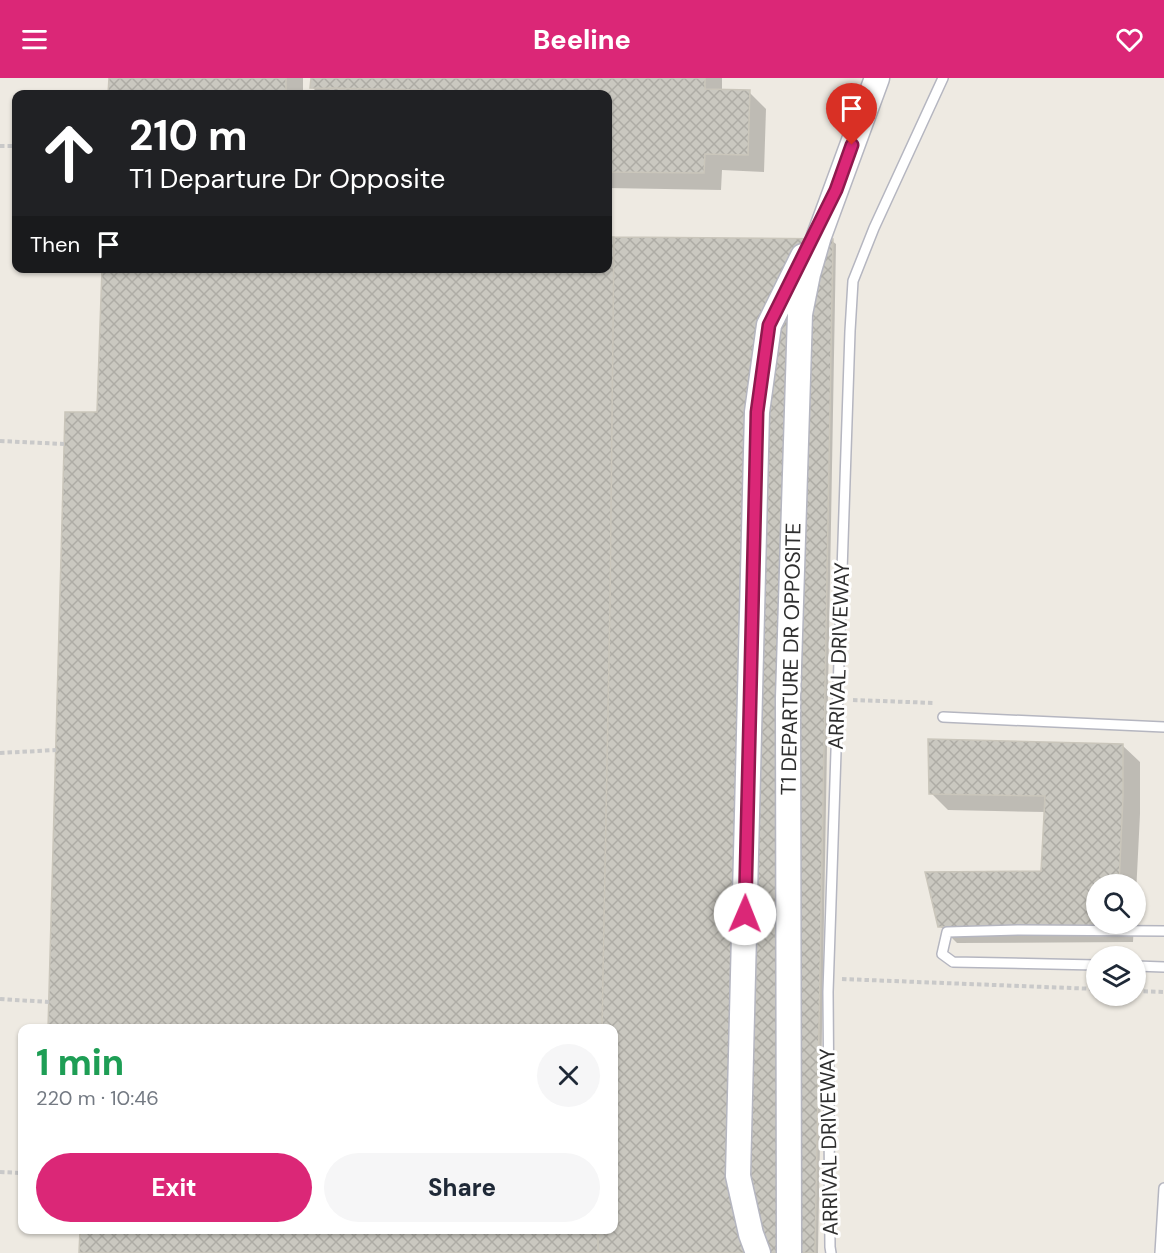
<!DOCTYPE html>
<meta charset="utf-8">
<style>
body{margin:0;font-family:"DM Sans",sans-serif;background:#f6f6f7;color:#1f2937;height:100vh;display:flex;flex-direction:column;font-size:22px;white-space:nowrap}
*{box-sizing:border-box;margin:0}
p{font-size:20px;color:#747a83}
.icon{flex:none;width:33px;height:33px;fill:none;stroke:currentColor;stroke-width:2;stroke-linecap:round;stroke-linejoin:round}
.map{position:relative;flex:1;overflow:hidden}
.panel{position:absolute;left:18px;top:946px;width:600px;height:210px;display:flex;flex-direction:column;background:#fff;border-radius:12px;box-shadow:0 2px 4px #0004}
.panel>*{flex:none}
.banner{position:absolute;left:12px;top:12px;width:600px;height:183px;border-radius:12px;box-shadow:0 2px 4px #0004;background:#202124;color:#fff;overflow:hidden}
.tools{position:absolute;left:1086px;top:796px;display:grid;gap:12px}
.tools a{display:grid;place-items:center;width:60px;height:60px;border-radius:50%;background:#fff;box-shadow:0 2px 4px #0004;font-size:30px}
.pin{position:absolute;display:grid;place-items:center;width:51px;height:51px;color:#fff;margin:-62px -26px;border-radius:50% 50% 50% 0;rotate:-45deg;box-shadow:0 0 6px #0007}
.pin .icon{rotate:45deg}
.me{position:absolute;width:66px;margin:-33px;rotate:1deg;stroke-linejoin:round;filter:drop-shadow(0 0 4px #0008)}
.turn{display:flex;align-items:center;gap:21px;height:126px;padding:0 18px;font-size:27px}
.turn .icon{width:78px;height:78px;stroke-width:2.5}
.turn b{display:block;font-size:42px;line-height:51px}
.then{display:flex;align-items:center;height:57px;padding:0 18px;background:#0003;gap:12px;font-size:22px}
.round{display:grid;place-items:center;flex:none;width:63px;height:63px;border-radius:32px;background:#f6f6f7}
.summary{display:flex;align-items:center;justify-content:space-between;height:102px;padding:0 18px}
h1{font-size:36px;font-weight:800;line-height:45px;color:#1e9e55}
.action{display:flex;gap:12px;margin-top:auto;padding:12px 18px}
.action a{flex:1;height:69px;border-radius:36px;background:#db2777;color:#fff;font-size:24px;font-weight:800;line-height:69px;text-align:center}
.action a+a{background:#f6f6f7;color:#1f2937}
header{display:flex;justify-content:space-between;align-items:center;height:78px;padding:0 18px;background:#db2777;color:#fff;font-size:27px;font-weight:800}
.map>svg:first-child{display:block}
</style>
<header><svg class="icon" aria-label="menu" viewBox="0 0 24 24"><path d="M4 6h16M4 12h16M4 18h16"/></svg>Beeline<svg class="icon" aria-label="heart" viewBox="0 0 24 24"><path d="M12 20l-8-8c-3-5 5-10 8-4 3-6 11-1 8 4z"/></svg></header>
<div class="map">
<svg width="1164" height="1175" viewBox="0 0 1164 1175">
<defs>
<pattern id="building-cross-hatch" width="8" height="8" patternUnits="userSpaceOnUse" patternTransform="scale(1.5)"><rect width="8" height="8" fill="#cac8c0"/><path d="M0 0l8 8M0 8l8-8" fill="none" stroke="#aeaca5"/></pattern>
</defs>
<rect width="100%" height="100%" fill="#eeeae2"/>
<path fill="#0003" d="M110 0H303V16H110Z
M312 0H722V13L749 14 766 31 764 94 722 92 721 112 608 110V16H319L312 9Z
M608 160 832 163 836 166 818 1175H81V1152H614V951H49L608 190Z
M1122 667 1140 684V736L1136 816V807H1096V846H1134L1133 864 957 865 940 848 1042 794 1045 734 948 732 931 715Z"/>
<path fill="url(#building-cross-hatch)" stroke="#cac6bb" stroke-width="1.5" d="M109 0H286V16H108Z
M109 0H286V16H108Z
M311 0H705V11L750 12 748 77 705 76 704 95 608 94V16H420V12L310 10Z
M330 10 420 12V16H330Z
M608 159H614L610 526 602 951H48L65 334H97L102 190H608Z
M614 159 833 161 815 1175H598V1152H614V951H602L610 526Z
M928 661 1123 666V718L1119 807H1096V846H1116V848L938 849 925 794 1041 793 1045 718 929 716Z
M80 1152H598V1175H79Z"/>
<g fill="none" stroke-linecap="round" stroke-linejoin="round">
<defs>
<path id="service" d="M943 639 1164 649
M1096 887 953 884 942 876 947 854 1019 852 1164 853
M1136 888 1164 889
M831 1175 830 1169 828 914 850 253 853 203 874 150 943 0
M1160 1175 1164 1110"/>
<path id="tertiary" d="M758 1175 751 1156 738 1098 757 334 769 247 803 178
M789 1175 788 620 800 236 808 196 819 158 877 0"/>
</defs>
<use href="#service" stroke="#b5b6c0" stroke-width="12"/>
<use href="#tertiary" stroke="#b5b6c0" stroke-width="27"/>
<path stroke="#c9c9c9" stroke-width="4" stroke-dasharray="4.5 3" stroke-linecap="butt" d="M0 68H16
M0 363 64 366
M853 622 935 625
M0 675 56 672
M842 901 1096 911
M1136 913 1164 914
M0 921 49 924
M0 1094 22 1095"/>
<use href="#service" stroke="#fff" stroke-width="9"/>
<use href="#tertiary" stroke="#fff" stroke-width="24"/>
</g>
<g fill="none" stroke-linecap="round" stroke-linejoin="round">
<defs>
<path id="route" d="M745 836 757 334 769 247 836 112 852 67"/>
</defs>
<use href="#route" stroke="#8e194d" stroke-width="15"/>
<use href="#route" stroke="#db2777" stroke-width="10"/>
</g>
<g text-anchor="middle" dominant-baseline="central" stroke-width="6" stroke-linejoin="round" paint-order="stroke">
<g font-size="21" fill="#2e2e2e" stroke="#fff">
<text transform="translate(839 578) rotate(-88)">ARRIVAL DRIVEWAY</text>
<text transform="translate(791 581) rotate(-89)">T1 DEPARTURE DR OPPOSITE</text>
<text transform="translate(829 1064) rotate(-91)">ARRIVAL DRIVEWAY</text>
</g>
</g>
</svg>
<div class="tools">
<a><svg class="icon" aria-label="search" viewBox="0 0 24 24"><circle cx="10" cy="10" r="6"/><path d="M15 15l6 6"/></svg></a>
<a><svg class="icon" aria-label="layers" viewBox="0 0 24 24"><path d="M12 4l9 5-9 5-9-5zM3 14l9 5 9-5"/></svg></a>
</div>
<div class="pin" style="left:852px;top:67px;background:#d93025"><svg class="icon" aria-label="arrive" viewBox="0 0 24 24"><path d="M6 21V4h12l-3 4 3 4H6"/></svg></div>
<svg class="me" style="left:745px;top:836px" viewBox="-20 -20 40 40"><circle r="19" fill="#fff"/><path d="M0-13L10 11 0 6-10 11z" fill="#db2777"/></svg>
<div class="banner">
<div class="turn"><svg class="icon" aria-label="ahead" viewBox="0 0 24 24"><path d="M12 20V5M6 11l6-6 6 6"/></svg><div><b>210 m</b>T1 Departure Dr Opposite</div></div>
<div class="then">Then<svg class="icon" aria-label="arrive" viewBox="0 0 24 24"><path d="M6 21V4h12l-3 4 3 4H6"/></svg></div>
</div>
<section class="panel">
<div class="summary"><div><h1>1 min</h1><p>220 m · 10:46</p></div><a class="round"><svg class="icon" aria-label="close" viewBox="0 0 24 24"><path d="M6 6l12 12M18 6L6 18"/></svg></a></div>
<div class="action"><a>Exit</a><a>Share</a></div>
</section>
</div>
